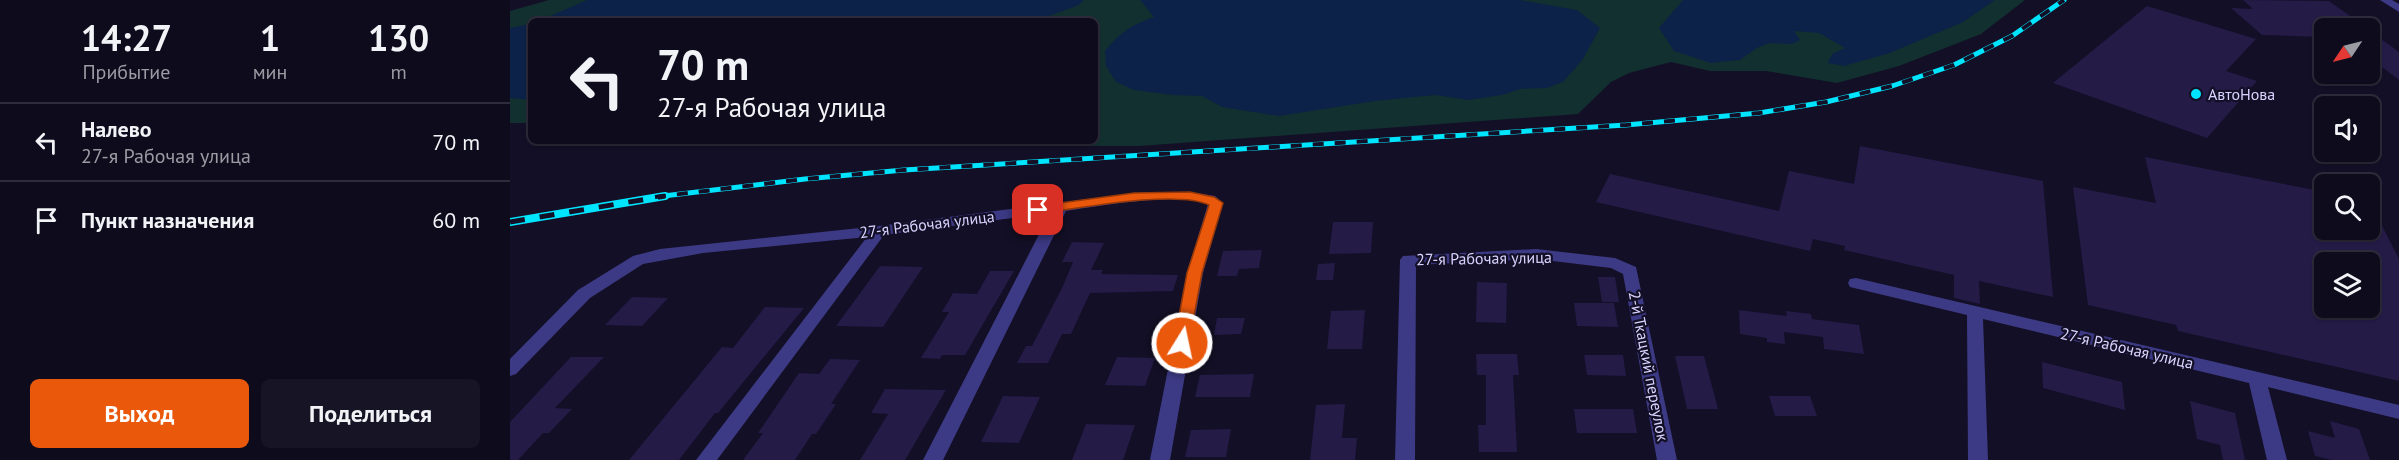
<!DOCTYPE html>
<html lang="ru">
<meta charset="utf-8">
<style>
body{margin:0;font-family:"PT Sans",sans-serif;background:#171425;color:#f1f3f6;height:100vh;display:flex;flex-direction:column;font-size:22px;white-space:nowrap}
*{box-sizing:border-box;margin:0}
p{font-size:20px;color:#9b9ba3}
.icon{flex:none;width:33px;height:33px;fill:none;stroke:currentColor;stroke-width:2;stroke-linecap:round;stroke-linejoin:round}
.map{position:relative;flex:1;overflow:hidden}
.drawer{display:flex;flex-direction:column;background:#0e0b1c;width:510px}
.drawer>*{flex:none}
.banner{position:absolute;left:18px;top:18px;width:570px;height:126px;border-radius:9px;box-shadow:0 2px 4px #0004,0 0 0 2px #2e2b3b;background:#0e0b1c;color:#f1f3f6;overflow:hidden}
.needle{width:39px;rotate:235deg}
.controls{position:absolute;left:1804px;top:18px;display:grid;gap:12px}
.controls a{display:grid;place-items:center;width:66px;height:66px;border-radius:9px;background:#0e0b1c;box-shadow:0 2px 4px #0004,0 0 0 2px #2e2b3b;font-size:30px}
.pin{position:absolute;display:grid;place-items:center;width:51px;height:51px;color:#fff;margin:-26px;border-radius:12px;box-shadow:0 3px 9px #0006}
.me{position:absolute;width:66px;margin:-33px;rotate:10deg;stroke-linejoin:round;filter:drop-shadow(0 0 4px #0008)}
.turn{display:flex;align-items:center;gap:21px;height:126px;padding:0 30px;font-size:27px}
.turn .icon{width:78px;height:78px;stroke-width:2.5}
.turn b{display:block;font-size:42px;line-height:51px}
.eta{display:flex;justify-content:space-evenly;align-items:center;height:102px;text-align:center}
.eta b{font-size:36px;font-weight:700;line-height:42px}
.action{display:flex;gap:12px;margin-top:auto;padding:12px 30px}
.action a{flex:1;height:69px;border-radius:9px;background:#ea580c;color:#fff;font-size:24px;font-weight:700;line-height:69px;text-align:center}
.action a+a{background:#171425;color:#f1f3f6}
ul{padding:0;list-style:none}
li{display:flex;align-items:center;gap:18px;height:78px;padding:0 30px;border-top:2px solid #2e2b3b}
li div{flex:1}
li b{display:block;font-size:22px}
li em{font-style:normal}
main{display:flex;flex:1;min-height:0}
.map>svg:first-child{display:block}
</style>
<main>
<section class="drawer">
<div class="eta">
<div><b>14:27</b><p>Прибытие</p></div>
<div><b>1</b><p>мин</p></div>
<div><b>130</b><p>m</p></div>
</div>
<ul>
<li><svg class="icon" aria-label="left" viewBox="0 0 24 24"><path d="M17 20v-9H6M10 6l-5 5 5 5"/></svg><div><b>Налево</b><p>27-я Рабочая улица</p></div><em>70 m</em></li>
<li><svg class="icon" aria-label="arrive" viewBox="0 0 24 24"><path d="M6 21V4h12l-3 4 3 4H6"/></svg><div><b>Пункт назначения</b></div><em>60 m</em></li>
</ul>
<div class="action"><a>Выход</a><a>Поделиться</a></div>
</section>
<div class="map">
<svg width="1889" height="460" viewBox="0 0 1889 460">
<rect width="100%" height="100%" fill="#130f26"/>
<path fill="#12302f" d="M39 0H1515L1471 34 1389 66 1327 83 1256 71H1200L1161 62 1119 73 1101 82 1068 114 629 146H545L539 141H585V21H21V123H0V11Z"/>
<path fill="#0c2248" d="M77 0H574L567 6 524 21H29Z
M630 0H1010L1067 10 1090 28 1073 59 1053 82 1037 88 1010 89 992 95 959 100 925 95 865 101 769 116 712 107 692 96 662 95 624 90 606 82 596 66 595 51C609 33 623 24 644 17Z
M1173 0H1485L1453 22 1380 53 1334 66 1318 63 1322 54 1335 48 1309 33 1284 31 1290 40 1282 44 1259 43 1247 48 1230 60 1201 63 1164 51 1149 28Z
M21 24V100L0 98V28Z"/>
<path fill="#241b47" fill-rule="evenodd" d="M1733 0 1819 1 1857 28H1815V37L1752 35 1721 8 1743 9Z
M1637 6 1746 39 1716 71 1747 81 1697 138 1543 83Z
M1860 31 1889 52V80L1860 58Z
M1350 146 1533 181 1543 297 1469 281 1470 304 1444 298V275L1334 250 1335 246 1303 239 1300 251 1086 202 1100 174 1269 211 1279 171 1344 184Z
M1635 157 1815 192V230H1860V202L1889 259V381L1668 331 1666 325 1578 305 1563 187 1646 203ZM1815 262H1860V308H1815Z
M823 222H863L861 253 819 254Z
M562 242 594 243 581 270H593L591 274 668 275 663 291 580 293 561 334H552L538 363H507L516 346H522L552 288 563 262H552Z
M752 250 749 268 729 269 727 276H707L713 251Z
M825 263 823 280H806L808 264Z
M370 266 413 267 373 327 326 326Z
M480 271H504L455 355H432L430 359 411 358 439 312H432L443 293 467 294Z
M1088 277H1105L1109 302H1092Z
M967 282 997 283 996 323 966 322Z
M122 297 158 298 132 326 95 325Z
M1064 303H1104L1108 327 1067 326Z
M255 307 294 308 208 413H205L169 460H119L212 347 223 348Z
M855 310 852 349H817L821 311Z
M1229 310 1277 316 1276 311 1301 314 1302 319 1349 325 1354 354 1314 349 1313 337 1274 332 1275 344 1257 342V338L1230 334Z
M707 318H735L731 334 704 335Z
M966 354H1007L1009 375H1003L1007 452H969L968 425H976V375H967Z
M1074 355H1113L1116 376 1077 375Z
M1165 356H1194L1208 409H1177Z
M61 357H94L45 408 62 409 39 433H33L8 460H0V422Z
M607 357 645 358 635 386 595 385Z
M320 359 350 360 321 404H326L306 434H302L285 460H233L253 433H248L289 373 309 374Z
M1532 362 1612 382 1615 410 1533 388Z
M744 374 740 397H685L690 375Z
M375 389 436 390 395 460H350L378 414 361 413Z
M493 396 530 397 509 443 471 442Z
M1259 396H1300L1307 416H1265Z
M1680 401 1725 413 1735 460H1713L1710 445 1687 439Z
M835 404 832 438H847L845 460H800L806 405Z
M1064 409H1123L1127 433H1067Z
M1820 421 1849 429 1860 460H1822L1805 456 1798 431 1825 438Z
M576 424 625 425 613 460H562Z
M721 429 716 457H675L681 430Z"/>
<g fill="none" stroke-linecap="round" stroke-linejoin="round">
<path fill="#3d3a85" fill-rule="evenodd" d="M1870 0H1882L1889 4V12Z
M680 192 705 196 713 203 693 273 660 460H640L677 273 698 204C671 192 587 206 556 211L433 460H413L540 213 374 235 207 460H186L357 237 193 253 133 264 80 298 6 374 0 376V359L68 290 123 256 150 249 369 226 624 193Z
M1026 249 1105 258 1126 267 1167 460H1147L1113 274 1101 268 1026 259 906 265 905 460H885L890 260 893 256Z
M1346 278 1889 405V419L1758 387 1777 460H1757L1739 383 1473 319 1478 460H1458L1457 315 1340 287 1338 283 1340 279Z"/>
<defs>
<path id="rail-far1" d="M145 197 295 179 394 170 1116 125 1249 113 1316 102 1382 86 1444 65 1502 36 1554 0"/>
<path id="rail" d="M0 222 155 196"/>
</defs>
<use href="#rail-far1" stroke="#00e5ff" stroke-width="5"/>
<use href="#rail" stroke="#00e5ff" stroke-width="8"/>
<use href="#rail-far1" stroke="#130f26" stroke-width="4" stroke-dasharray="11" stroke-linecap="butt"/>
<use href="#rail" stroke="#130f26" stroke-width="5" stroke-dasharray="15" stroke-linecap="butt"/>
</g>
<path fill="#ea580c" stroke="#983908" stroke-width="1.5" d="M680 192 704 197 713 203 692 273 679 343 677 347H666L664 343 677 273 699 205C667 189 565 209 528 214L521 210 528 206 624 193Z"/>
<circle fill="#00e5ff" stroke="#130f26" stroke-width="2" cx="1686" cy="94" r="6"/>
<g text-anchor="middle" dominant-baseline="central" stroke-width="4.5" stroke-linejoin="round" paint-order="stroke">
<g font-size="16" fill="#d9d4ff" stroke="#130f26" text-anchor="start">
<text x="1698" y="94">АвтоНова</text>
</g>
<g font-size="16" fill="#d9d4ff" stroke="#130f26">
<text transform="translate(417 224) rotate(-7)">27-я Рабочая улица</text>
<text transform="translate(974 258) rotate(-1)">27-я Рабочая улица</text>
<text transform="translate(1617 348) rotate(13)">27-я Рабочая улица</text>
<text transform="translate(1139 366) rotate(79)">2-й Ткацкий переулок</text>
</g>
</g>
</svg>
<div class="controls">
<a><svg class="needle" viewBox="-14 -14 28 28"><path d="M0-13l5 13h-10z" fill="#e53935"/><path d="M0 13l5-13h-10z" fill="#9b9ba3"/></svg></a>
<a><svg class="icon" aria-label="sound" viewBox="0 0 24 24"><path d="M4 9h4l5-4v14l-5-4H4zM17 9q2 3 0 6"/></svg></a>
<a><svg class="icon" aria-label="search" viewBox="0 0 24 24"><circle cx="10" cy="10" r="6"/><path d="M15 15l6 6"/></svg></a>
<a><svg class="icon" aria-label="layers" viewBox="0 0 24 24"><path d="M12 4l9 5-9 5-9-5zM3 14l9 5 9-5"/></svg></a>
</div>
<div class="pin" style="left:528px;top:210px;background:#d93025"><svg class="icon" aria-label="arrive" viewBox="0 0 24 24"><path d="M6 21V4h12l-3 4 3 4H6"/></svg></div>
<svg class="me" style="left:672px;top:343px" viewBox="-20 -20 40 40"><circle r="17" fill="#ea580c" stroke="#fff" stroke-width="3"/><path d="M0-11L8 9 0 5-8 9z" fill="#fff"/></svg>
<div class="banner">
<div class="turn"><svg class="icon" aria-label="left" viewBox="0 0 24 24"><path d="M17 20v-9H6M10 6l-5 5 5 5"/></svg><div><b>70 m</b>27-я Рабочая улица</div></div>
</div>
</div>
</main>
